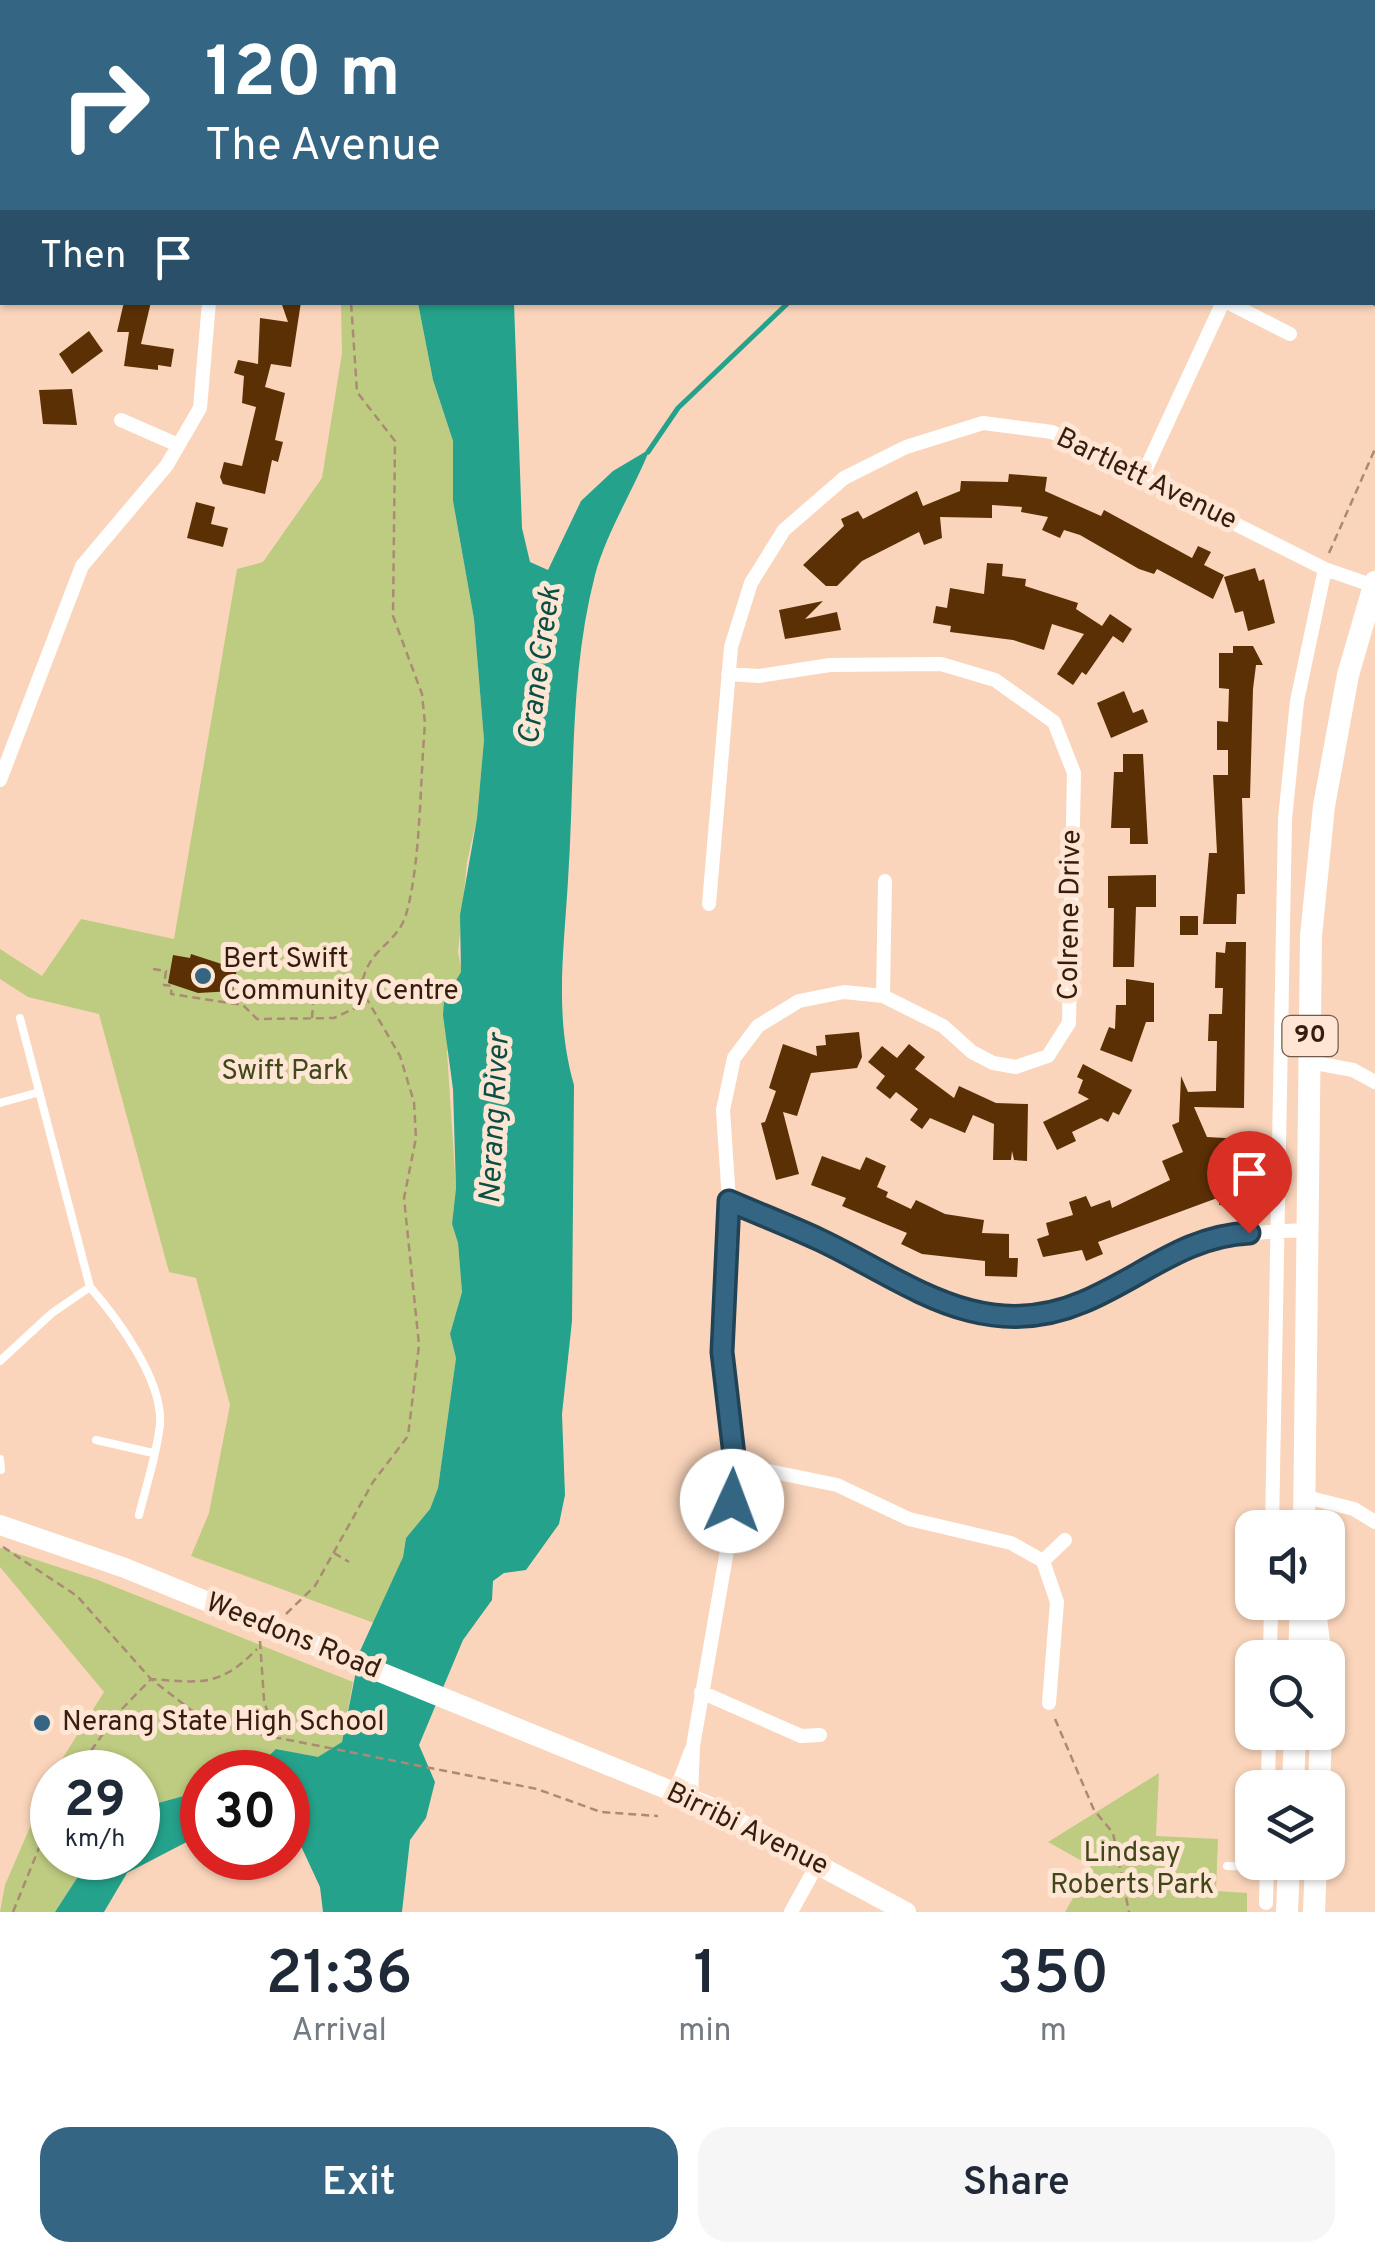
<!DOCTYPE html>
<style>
body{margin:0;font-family:Overpass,sans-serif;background:#f6f6f7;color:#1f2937;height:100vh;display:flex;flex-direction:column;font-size:38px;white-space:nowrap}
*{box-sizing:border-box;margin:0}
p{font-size:32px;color:#747a83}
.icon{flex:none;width:55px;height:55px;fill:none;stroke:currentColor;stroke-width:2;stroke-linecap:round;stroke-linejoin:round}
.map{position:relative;height:1912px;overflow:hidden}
.panel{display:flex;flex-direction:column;background:#fff;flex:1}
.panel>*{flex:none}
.banner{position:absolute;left:0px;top:0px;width:1375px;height:305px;box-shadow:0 2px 8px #0004;background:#346583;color:#fff;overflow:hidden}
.fabs{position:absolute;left:1235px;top:1510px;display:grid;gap:20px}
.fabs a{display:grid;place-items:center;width:110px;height:110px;border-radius:20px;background:#fff;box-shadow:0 2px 8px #0004;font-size:50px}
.speed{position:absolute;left:30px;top:1750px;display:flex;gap:20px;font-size:50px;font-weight:700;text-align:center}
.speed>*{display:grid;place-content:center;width:130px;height:130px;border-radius:50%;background:#fff;box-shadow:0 2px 8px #0004;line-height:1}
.speed small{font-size:25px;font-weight:400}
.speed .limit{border:15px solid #d22;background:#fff;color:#111}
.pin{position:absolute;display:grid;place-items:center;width:85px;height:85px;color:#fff;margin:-102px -42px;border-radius:50% 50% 50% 0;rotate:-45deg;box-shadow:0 0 10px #0007}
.pin .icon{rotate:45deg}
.me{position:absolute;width:110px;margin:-55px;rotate:2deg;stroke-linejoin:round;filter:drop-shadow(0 0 8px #0008)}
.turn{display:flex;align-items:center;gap:35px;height:210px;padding:0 40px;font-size:45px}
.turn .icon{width:130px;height:130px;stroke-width:2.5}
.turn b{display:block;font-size:70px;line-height:85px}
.then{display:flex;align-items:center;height:95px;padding:0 40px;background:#0003;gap:20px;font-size:38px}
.eta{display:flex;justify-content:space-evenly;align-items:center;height:170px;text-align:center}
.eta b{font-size:60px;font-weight:600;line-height:70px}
.action{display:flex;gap:20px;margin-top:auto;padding:20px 40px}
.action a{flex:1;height:115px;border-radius:30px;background:#346583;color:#fff;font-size:40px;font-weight:600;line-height:115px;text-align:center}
.action a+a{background:#f6f6f7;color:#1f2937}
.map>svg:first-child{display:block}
</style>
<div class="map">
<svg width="1375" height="1912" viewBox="0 0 1375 1912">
<rect width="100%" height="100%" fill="#fad5bb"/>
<path fill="#becc81" d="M341 303H418L433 380 453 441V501L474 619 484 740 477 818 467 862 458 952 462 972 454 986 447 1052 456 1188 452 1224 458 1243 462 1292 450 1334 456 1358 438 1488 430 1509 406 1538 403 1557 374 1623 191 1556 209 1513 230 1405 196 1278 169 1272 99 1014 28 997 0 979V949L42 976 81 919 174 939 237 569 263 562 322 478 342 353Z
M0 1548 98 1580 353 1682 342 1742 319 1758 277 1749 252 1772H202V1791L158 1803 138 1815V1772H54L104 1692 0 1567Z
M1159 1773 1156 1836 1218 1839 1216 1891 1247 1893V1912H1065L1091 1866 1048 1842Z
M52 1776V1858H90L55 1912H0L5 1885Z"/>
<path fill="#25a28b" d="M418 303H514L522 528 530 562 548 570 581 501 613 471 650 449C633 491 607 531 595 575 569 676 575 778 568 880 564 951 554 1015 574 1085L572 1321 562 1414 565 1495 559 1524 526 1570 504 1573 493 1581 492 1600 463 1640 419 1745 435 1782 426 1818 410 1840 402 1912H323L320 1887 288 1818V1772H252L276 1749 318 1757 342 1742 360 1651 403 1557 406 1538 430 1509 438 1488 456 1358 450 1334 462 1292 458 1243 452 1224 456 1188 453 1089 443 1015 444 1001 461 972 460 915 477 818 484 740 474 619 453 501V441L433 380Z
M202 1791V1834L127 1873 104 1912H55L90 1858H138V1815L158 1803Z"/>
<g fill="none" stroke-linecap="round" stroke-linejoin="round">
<path stroke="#25a28b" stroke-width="5" d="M943 2 944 0
M648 452 678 408 789 302"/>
</g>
<path fill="#5c3005" d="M124 302H151L141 344 174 349 171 367 158 365V370L124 366 129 332H117Z
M281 302H301L291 367 271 364 265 387 285 393 275 440 283 442 278 462 272 460 265 494 223 484 220 477 224 462 242 466 256 407 242 403 244 376 234 373 238 360 258 364 260 318 288 322Z
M89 331 103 351 72 374 59 354Z
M72 389 77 425 43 424 39 390Z
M1009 474 1047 477 1045 491 1101 516 1104 510 1192 558 1198 546 1211 552 1204 565 1224 575 1213 599 1157 569 1154 574 1139 569 1080 535 1064 530 1060 538 1042 530 1048 517 1021 512 1022 507 992 505V518L940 517 942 538 924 545 919 532 862 561 837 586H826L803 565 844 526 841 519 858 511 863 519 917 491 923 506 960 491 961 481 1008 482Z
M196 502 215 507 211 524 228 528 223 547 187 538Z
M987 563 1003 564 1002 576 1026 579 1025 586 1078 603 1076 609 1102 626 1110 614 1132 629 1123 643 1113 636 1086 675 1082 672 1073 685 1057 674 1084 634 1052 624 1044 650 1013 640 950 632 951 626 933 623 936 606 947 608 950 588 984 594Z
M1255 568 1259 581 1264 579 1275 623 1248 631 1243 611 1235 613 1224 577Z
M823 601 805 619 837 612 841 630 785 639 779 610Z
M1233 646H1253L1263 665H1256L1253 689 1250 798H1242L1245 894H1237L1236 924H1203L1209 853H1217L1213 775H1228V750H1217V721L1228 722 1229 689 1219 688V653H1233Z
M1124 691 1133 713 1143 709 1148 722 1111 738 1097 703Z
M1123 754H1143L1148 844H1130V828H1111L1114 772H1123Z
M1156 875V907H1136L1134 967H1113L1114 908H1108V876Z
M1180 916H1198V935H1180Z
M1226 942H1246L1244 1108 1194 1107 1207 1137 1243 1139 1248 1207 1219 1205 1220 1197 1098 1242 1103 1254 1086 1261 1082 1250 1043 1257 1037 1239 1049 1235 1046 1223 1073 1215 1069 1202 1086 1196 1091 1207 1110 1200 1112 1208 1170 1180 1162 1161 1183 1152 1172 1125 1179 1122 1181 1076 1188 1092 1216 1091 1217 1041H1208L1209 1014H1222L1223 988H1215L1216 952 1225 953Z
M191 954 237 969 233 991 198 993 168 983 173 955 190 958Z
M1126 979 1154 983V1022H1146L1132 1062 1100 1050 1109 1027 1115 1029 1116 1005H1126Z
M859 1032 862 1057 857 1068 811 1073 797 1116 783 1112 799 1174 776 1180 761 1123 765 1122 776 1091 769 1088 783 1044 817 1056 816 1046 826 1045 825 1035Z
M909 1044 925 1057 915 1069 954 1098 959 1086 996 1103 1028 1104 1027 1161 1014 1160 1012 1151 1011 1160H993L994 1124 973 1115 965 1133 930 1118 922 1129 910 1120 918 1109 896 1092 890 1099 876 1088 885 1076 868 1062 882 1046 897 1058Z
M1083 1064 1132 1090 1119 1115 1113 1112 1108 1122 1101 1118 1072 1132 1076 1141 1057 1150 1043 1122 1089 1099 1078 1093 1083 1080 1077 1077Z
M822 1156 860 1170 866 1157 886 1166 877 1187 888 1192 886 1197 911 1209 916 1200 945 1214 984 1220 982 1233 1009 1234V1258H1018L1017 1277 985 1276V1261L922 1254 901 1244 907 1233 842 1206 846 1198 811 1185Z"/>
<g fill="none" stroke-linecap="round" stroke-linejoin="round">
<path stroke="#ab8b75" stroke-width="2.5" stroke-dasharray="8 5" stroke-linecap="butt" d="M87 0 88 2
M379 2V0
M0 240H2
M1372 302 1375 306
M1329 553 1375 449
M153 969 166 971 164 985 172 986 171 994 243 1005 257 1019 334 1018 366 1003
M312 1018 315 980
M3 1547 77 1596 151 1679 191 1710 228 1728 537 1789 601 1812 658 1816
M334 1553 349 1562
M286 1614 315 1586 373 1482 408 1436 419 1345 404 1198 416 1138 414 1102 400 1056 361 989C367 945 398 947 407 911 421 858 420 780 425 724L422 694 393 616 395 441 357 392 351 302
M260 1641 264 1700 275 1739
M1055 1719 1094 1810 1113 1833 1129 1912
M76 1772 117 1714 151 1679C201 1683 220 1687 257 1649
M13 1912 52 1816"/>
<path stroke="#fff" stroke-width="8" d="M20 1018 90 1287C117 1318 163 1380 160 1424 157 1454 146 1486 139 1515
M0 1103 36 1093
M0 1361 52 1313 90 1287
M96 1440 153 1453
M0 1459 1 1470
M1227 1866 1267 1867"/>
<path stroke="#fff" stroke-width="14" d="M270 0 271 2
M1130 0 1131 2
M724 2V0
M1372 10 1375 9
M1372 139 1375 142
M1227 302 1290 334
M121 420 178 445
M1143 475 1223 302
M0 780 82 566 167 465 200 408 209 302
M709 904 731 647 751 583 784 530 844 478 906 447 983 423 1052 432 1325 569 1374 586
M883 996 885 881
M1310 1062 1353 1070 1375 1082
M729 1201C759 1214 790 1226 820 1240 906 1281 978 1345 1082 1303 1112 1290 1138 1267 1168 1254 1214 1233 1259 1232 1308 1230
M735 1464 837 1485 909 1519 1011 1543 1043 1561 1057 1602 1049 1703
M1306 1497 1354 1509 1375 1522
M1272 1528 1285 819 1297 701 1325 569
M1043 1561 1065 1540
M1270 1658 1271 1602
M701 1692 801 1736 820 1735
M1268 1788 1269 1732
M675 1793 691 1751
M691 1799 693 1746 729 1539 735 1464 722 1352 729 1201 723 1110 734 1058 758 1026 799 1001 844 992 883 996 943 1026 972 1052 993 1063 1016 1067 1048 1056 1069 1023 1074 773 1054 722 995 680 941 664 830 665 759 676 728 674
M1266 1903 1267 1862
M791 1912 818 1863"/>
<path stroke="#fff" stroke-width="20" d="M0 1525 125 1568 708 1806 906 1912"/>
<path stroke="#fff" stroke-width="22" d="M1304 1528 1311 936 1324 806 1348 675 1375 582
M1314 1602 1321 1658
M1299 1658 1301 1602
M1293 1788 1295 1732
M1319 1788 1321 1732
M1287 1912 1289 1862
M1314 1912 1316 1862"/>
</g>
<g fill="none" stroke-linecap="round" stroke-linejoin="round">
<defs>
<path id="route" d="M732 1501 735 1464 722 1352 729 1201C759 1214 790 1226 820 1240 905 1280 980 1346 1083 1302 1141 1278 1184 1236 1249 1233"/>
</defs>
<use href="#route" stroke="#224255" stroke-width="25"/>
<use href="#route" stroke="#346583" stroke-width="18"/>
</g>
<g fill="#346583" stroke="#fee5d4" stroke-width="4">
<circle cx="203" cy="976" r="10"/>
<circle cx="42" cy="1723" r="10"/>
</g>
<g text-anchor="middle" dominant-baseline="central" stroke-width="10" stroke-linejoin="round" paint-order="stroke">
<rect fill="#fee5d4" stroke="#715a49" stroke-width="2.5" x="1282.5" y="1016" width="55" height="40" rx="8"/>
<g font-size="25" font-weight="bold" fill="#351e0d">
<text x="1310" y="1036">90</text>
</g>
<g font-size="28" fill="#351e0d" stroke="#fee5d4">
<text transform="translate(1146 480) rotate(26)">Bartlett Avenue</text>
<text transform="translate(1071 915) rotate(-89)">Colrene Drive</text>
<text transform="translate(293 1637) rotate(22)">Weedons Road</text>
<text transform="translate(747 1830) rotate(26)">Birribi Avenue</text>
</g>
<g font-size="28" fill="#351e0d" stroke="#fee5d4" text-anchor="start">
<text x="223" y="960">Bert Swift<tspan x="223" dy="32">Community Centre</tspan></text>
<text x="62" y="1723">Nerang State High School</text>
</g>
<g font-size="28" fill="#40471a" stroke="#fee5d4">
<text x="285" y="1072">Swift Park</text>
<text x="1132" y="1854">Lindsay<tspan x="1132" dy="32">Roberts Park</tspan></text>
</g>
<g font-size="30" font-style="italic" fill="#0a4f43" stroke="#fee5d4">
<text transform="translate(541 666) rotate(-82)">Crane Creek</text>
<text transform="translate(496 1119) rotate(-87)">Nerang River</text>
</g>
</g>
</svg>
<div class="fabs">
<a><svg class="icon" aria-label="sound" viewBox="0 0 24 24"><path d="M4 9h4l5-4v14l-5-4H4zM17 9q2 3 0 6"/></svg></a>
<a><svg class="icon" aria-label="search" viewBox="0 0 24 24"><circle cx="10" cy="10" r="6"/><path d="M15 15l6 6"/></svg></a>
<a><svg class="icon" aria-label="layers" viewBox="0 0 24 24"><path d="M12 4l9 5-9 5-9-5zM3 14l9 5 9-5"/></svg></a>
</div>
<div class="speed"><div>29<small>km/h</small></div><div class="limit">30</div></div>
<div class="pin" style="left:1249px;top:1233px;background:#d93025"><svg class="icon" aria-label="arrive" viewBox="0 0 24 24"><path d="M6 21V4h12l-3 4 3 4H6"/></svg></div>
<svg class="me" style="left:732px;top:1501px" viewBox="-20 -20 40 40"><circle r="19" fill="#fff"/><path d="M0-13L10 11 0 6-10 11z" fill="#346583"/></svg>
<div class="banner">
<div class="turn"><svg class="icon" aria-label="right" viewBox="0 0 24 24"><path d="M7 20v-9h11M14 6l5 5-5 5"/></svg><div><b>120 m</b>The Avenue</div></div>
<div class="then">Then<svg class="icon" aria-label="arrive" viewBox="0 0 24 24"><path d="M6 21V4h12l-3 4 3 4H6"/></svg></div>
</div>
</div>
<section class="panel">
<div class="eta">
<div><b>21:36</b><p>Arrival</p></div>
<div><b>1</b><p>min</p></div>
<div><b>350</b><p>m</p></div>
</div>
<div class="action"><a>Exit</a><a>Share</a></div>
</section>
